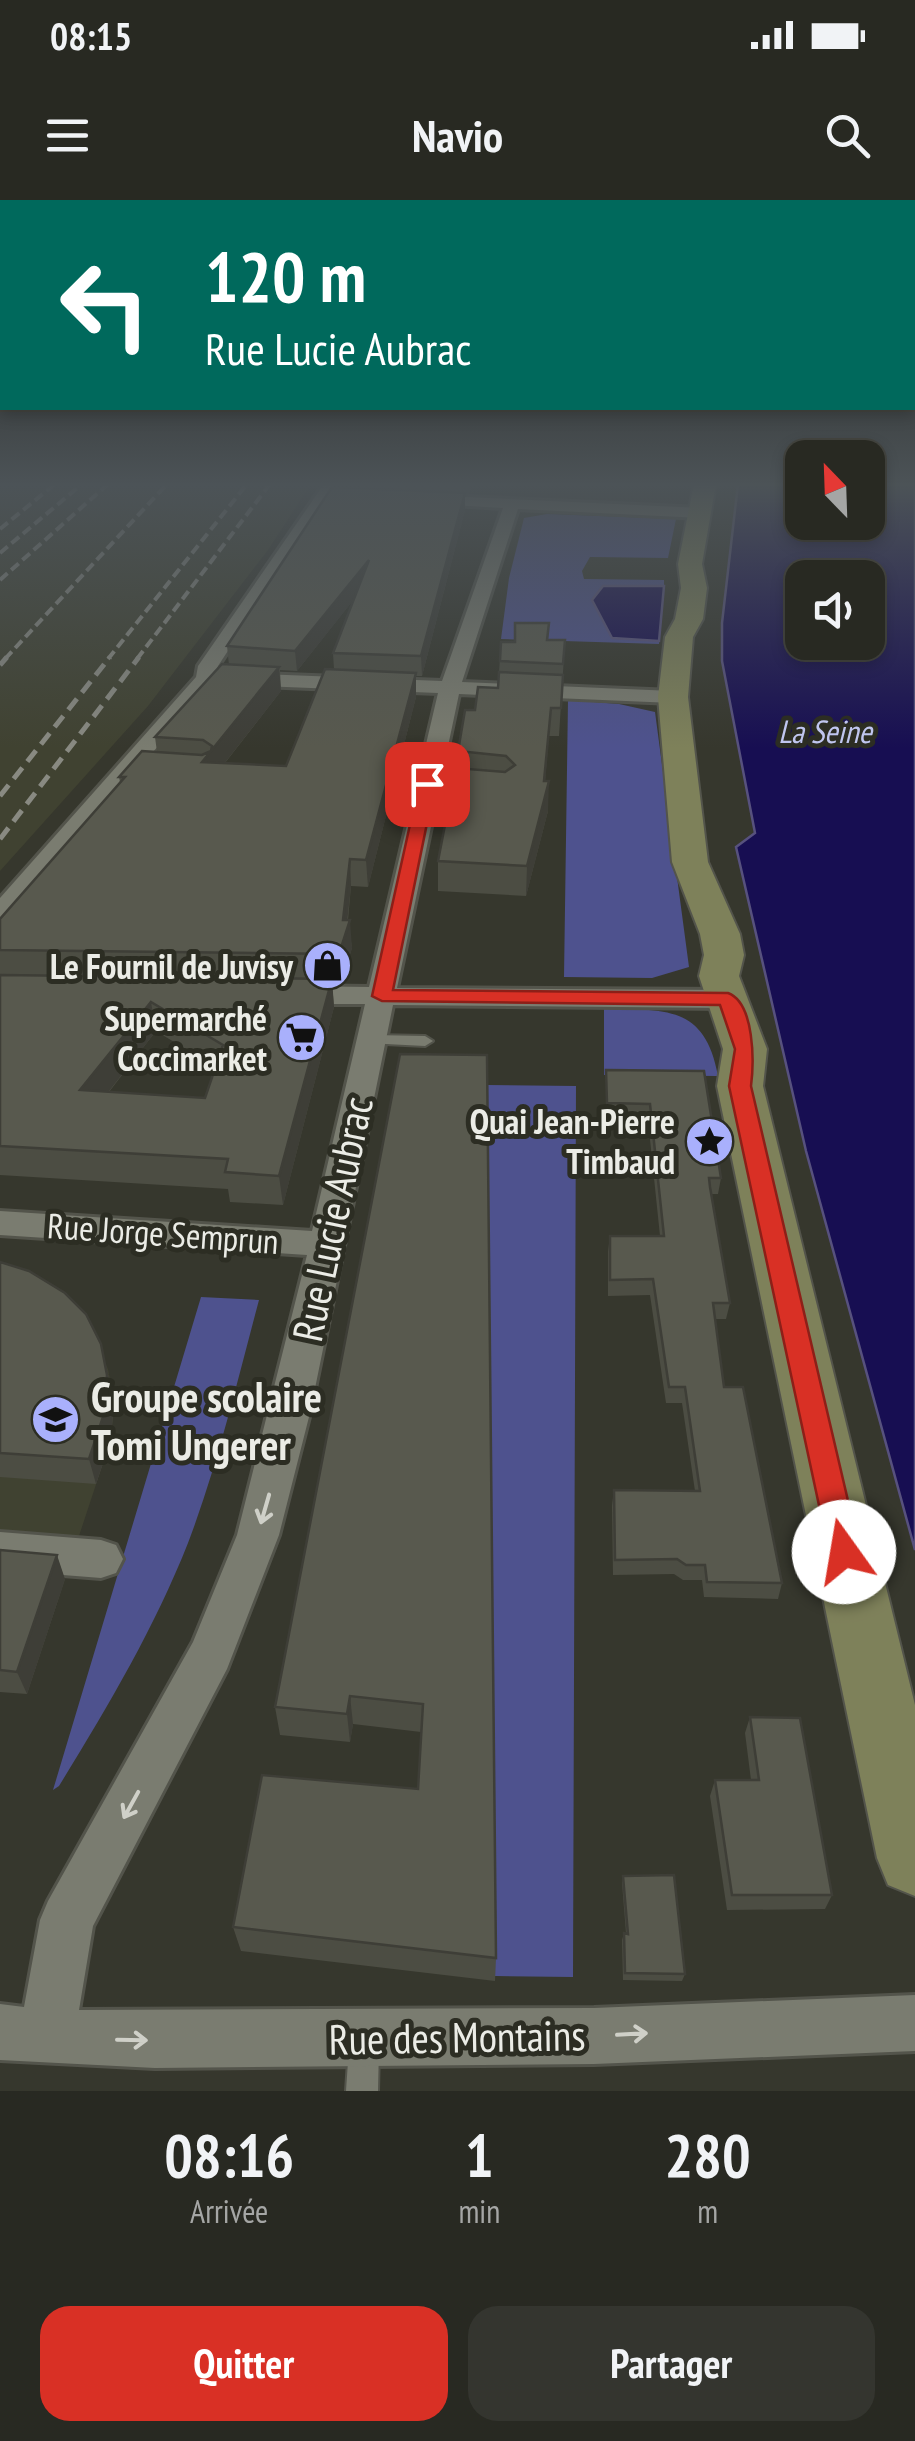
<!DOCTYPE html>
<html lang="fr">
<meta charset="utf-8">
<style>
body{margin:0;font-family:"PT Sans Narrow",sans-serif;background:#34352f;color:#f1f3f6;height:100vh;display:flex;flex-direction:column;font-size:38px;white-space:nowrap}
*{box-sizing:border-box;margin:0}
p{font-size:32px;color:#a5a6a5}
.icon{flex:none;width:55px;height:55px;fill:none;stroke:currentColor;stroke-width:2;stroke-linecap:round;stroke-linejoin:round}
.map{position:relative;height:1891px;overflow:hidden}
.details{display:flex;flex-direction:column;background:#282922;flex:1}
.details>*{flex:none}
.hud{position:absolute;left:0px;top:0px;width:915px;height:210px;box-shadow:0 5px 15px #0003,0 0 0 2px #444540;background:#00695c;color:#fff;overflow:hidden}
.needle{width:65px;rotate:337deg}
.buttons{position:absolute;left:785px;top:240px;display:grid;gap:20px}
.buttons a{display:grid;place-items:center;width:100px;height:100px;border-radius:20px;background:#282922;box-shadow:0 5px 15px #0003,0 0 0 2px #444540;font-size:50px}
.pin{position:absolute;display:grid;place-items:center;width:85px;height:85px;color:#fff;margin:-42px;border-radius:20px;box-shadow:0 5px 15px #0006}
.me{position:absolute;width:110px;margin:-55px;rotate:347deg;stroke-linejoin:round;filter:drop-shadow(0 0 8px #0008)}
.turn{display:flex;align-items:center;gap:35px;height:210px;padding:0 40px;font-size:45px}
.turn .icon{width:130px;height:130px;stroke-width:2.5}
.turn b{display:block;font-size:70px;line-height:85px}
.eta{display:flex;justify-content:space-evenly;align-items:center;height:170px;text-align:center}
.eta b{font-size:60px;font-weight:700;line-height:70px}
.cta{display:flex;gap:20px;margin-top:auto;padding:20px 40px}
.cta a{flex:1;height:115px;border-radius:30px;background:#d93025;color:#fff;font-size:40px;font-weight:700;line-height:115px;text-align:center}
.cta a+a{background:#34352f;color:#f1f3f6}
.status{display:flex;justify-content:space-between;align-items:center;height:70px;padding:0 50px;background:#282922;direction:ltr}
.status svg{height:28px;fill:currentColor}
header{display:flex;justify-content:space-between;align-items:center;height:130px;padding:0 40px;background:#282922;font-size:45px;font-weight:700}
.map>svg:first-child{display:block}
</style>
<div class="status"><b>08:15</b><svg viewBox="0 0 49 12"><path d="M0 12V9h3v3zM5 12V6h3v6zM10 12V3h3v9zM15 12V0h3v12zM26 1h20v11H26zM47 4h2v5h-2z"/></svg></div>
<header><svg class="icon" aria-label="menu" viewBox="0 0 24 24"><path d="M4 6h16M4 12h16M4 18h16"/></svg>Navio<svg class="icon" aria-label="search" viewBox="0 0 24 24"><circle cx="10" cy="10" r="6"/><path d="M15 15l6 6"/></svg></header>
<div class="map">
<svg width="915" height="1891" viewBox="0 0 915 1891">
<rect width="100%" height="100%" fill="#36372d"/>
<path fill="#404231" d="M0 284H311L268 350 148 506 0 671Z
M0 1085 93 1139 108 1169 114 1201 111 1239 79 1336 0 1330Z"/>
<path fill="#4e528e" d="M547 314 676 319 668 358 590 357 582 371 584 379 664 380V386H603L612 438 659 441V444L501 439 509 378 524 318Z
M568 500 619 504 655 512 689 767 652 778 564 777Z
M604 809C666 810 705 805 718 876L604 875Z
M487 885 576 886 573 1777 495 1776Z
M201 1097 259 1100C237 1182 218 1264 188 1343 154 1429 107 1508 59 1586L53 1590Z"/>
<path fill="#170e52" stroke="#57517e" stroke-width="2.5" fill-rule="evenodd" d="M738 284H802V322H868V284H915V1350L806 951 736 647 755 633 722 461V423ZM802 378H868V442H802Z
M603 386H664L659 441 612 438 592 400Z"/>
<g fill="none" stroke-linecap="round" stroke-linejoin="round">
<defs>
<path id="lane" d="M426 584 475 586 481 590 475 594 422 591 420 588Z
M372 835 425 836 433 841 425 846 366 843 364 840 366 837Z
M364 1832 375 1836 379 1847 378 1891H346L349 1847 353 1836Z"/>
<path id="street" d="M324 284H338L218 466 213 482 9 720 0 722V698L196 477 198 466Z
M423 295 701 308 709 313 701 318 518 309 462 482 673 491 683 497 673 503 459 494 397 788 728 790 738 793 742 799 738 805 728 808 393 805 310 1213 279 1335 227 1469 93 1726 79 1810 594 1808 915 1795V1851L594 1864 155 1868 0 1860V1804L24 1807 40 1720 48 1701 193 1442 237 1335 307 1055 0 1035V1011L312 1031 365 804H289L279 801 275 795 279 789 289 786 369 787 438 493 236 485 226 479 236 473 442 481 503 308 418 303V297Z
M0 1332 101 1340 116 1345 123 1359 116 1373 101 1378 0 1370Z"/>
<path id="secondary" d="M694 284H716L702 364 707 388 703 419 693 437 688 497 708 662 740 734 744 755 739 776 767 849 763 886 915 1505V1696L888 1685 877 1658 717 886 723 849 699 776 704 755 700 734 672 662 658 497 665 437 675 419 681 388 678 364Z"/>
</defs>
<use href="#lane" stroke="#53544b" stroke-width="4"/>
<use href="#street" stroke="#53544b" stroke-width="6"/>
<use href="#secondary" stroke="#53544b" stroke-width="4"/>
<use href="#lane" fill="#7a7c70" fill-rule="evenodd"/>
<use href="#street" fill="#7a7c70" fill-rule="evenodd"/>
<use href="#secondary" fill="#7e815a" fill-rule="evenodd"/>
<path stroke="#898a82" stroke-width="4" stroke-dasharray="10 5" stroke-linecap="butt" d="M0 329 55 284
M0 353 82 284
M0 380 108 284
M5 459 167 284
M108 459 247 284
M137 459 270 284"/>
<path stroke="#898a82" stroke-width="5" stroke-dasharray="14 8" stroke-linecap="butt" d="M0 465 7 457
M0 596 110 457
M0 639 139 457"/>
</g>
<path fill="#4c4d43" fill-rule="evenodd" d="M352 284H472L469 294H465V310L422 476H416V497L368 687 351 686 348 720 352 748 341 783H332L334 807 283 1005 230 1002 228 989 0 975V719L120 582 119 577 157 552 155 537 229 465 227 446 352 288ZM354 399 333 453 334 469 286 566 225 563 281 491 280 470 297 471ZM156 831 215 867 205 898 109 892Z
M549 423 548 440H565L559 536H549L545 581 548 611 526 696 438 691V661L458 568V551L475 510 498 488 501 442H515Z
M400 854 496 1758 495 1781 241 1751 233 1727 418 1589 421 1532 353 1524 350 1542 280 1535 275 1507Z
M606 870 704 871 721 978 718 994H712L730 1103 726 1119H715L724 1187 782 1383 778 1399 704 1397 702 1380H683L674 1374 613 1375 612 1305 614 1290 695 1291 682 1203H666L650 1095 608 1096V1051L610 1036H660L648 920 606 919Z
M0 1062 101 1144 114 1201 111 1239 96 1284 0 1277Z
M0 1350 65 1379 27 1494 0 1492Z
M750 1517 832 1695 825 1709 727 1710 710 1596 715 1580H751L745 1533Z
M623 1676 685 1774 682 1781 623 1780 622 1740 624 1733H626L622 1683Z"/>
<path fill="#3e3e37" d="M465 293V310L422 476 421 456Z
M369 360 370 379 297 471 295 451Z
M279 467 281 491 205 588 202 562Z
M416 473V497L368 687 366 660Z
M551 508 543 606 549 581 548 611 526 696 527 666Z
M350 659 351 686 346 731 350 720 352 748 341 783 339 754Z
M332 779 334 807 283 1005 279 976Z
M151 802 156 831 87 919 80 890Z
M101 1144 114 1201 111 1239 96 1284 89 1259Z
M57 1355 65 1379 27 1494 17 1472Z
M350 1496 353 1524 350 1542 347 1514Z"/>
<path fill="#58594e" stroke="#3e3e37" stroke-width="2.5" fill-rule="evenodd" d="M332 287 465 293 421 456 333 453 369 360 295 451 227 446Z
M515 423H549L547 440H565L563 464 500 461 501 442H515Z
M222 464 279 467 202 562 286 566 325 469 416 473 366 660 350 659 343 720H350L339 754 0 750V719L125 577H119L142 551 202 555 211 551 212 546 203 540 155 537Z
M499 472 563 475 561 508H551L544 581H549L527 666 438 661 456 568 505 572 515 565 506 556 458 551 465 510H475L478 487 498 488Z
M0 775 332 779 279 976 225 972 228 959 0 946ZM151 802 223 845 205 898 80 890Z
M400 854 487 855 496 1758 233 1727 262 1575 418 1589 423 1504 350 1496 347 1514 275 1507Z
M606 870 704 871 721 978H709L710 987 730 1103H713L724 1187H743L782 1383 707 1382 705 1365H686L677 1359 615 1360 614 1290 700 1291 685 1187H669L653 1079 610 1080V1036H664L650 904 607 903Z
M0 1062 29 1071 65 1093 86 1114 101 1144 107 1175 104 1214 89 1259 0 1253Z
M0 1350 57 1355 17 1472 0 1470Z
M750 1517 800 1518 832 1695H732L715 1580H759Z
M674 1675 685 1774 625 1773 624 1733 628 1734 623 1676Z"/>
<defs><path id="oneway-shaft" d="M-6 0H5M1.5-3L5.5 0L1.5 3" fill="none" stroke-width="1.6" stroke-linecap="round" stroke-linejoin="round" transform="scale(2.5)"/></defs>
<g stroke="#cfd0c8">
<use href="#oneway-shaft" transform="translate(265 1309) rotate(106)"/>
<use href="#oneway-shaft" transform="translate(131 1605) rotate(119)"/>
<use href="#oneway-shaft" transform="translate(632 1834) rotate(-3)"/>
<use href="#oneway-shaft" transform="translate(132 1840) rotate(1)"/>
</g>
<linearGradient id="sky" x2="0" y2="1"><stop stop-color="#1e1e19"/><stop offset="0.52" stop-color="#4c5357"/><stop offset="1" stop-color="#4c5357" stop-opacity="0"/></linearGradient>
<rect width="915" height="548" fill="url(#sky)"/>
<path fill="#d93025" stroke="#8d1f18" stroke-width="2.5" d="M427 579 435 584 393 790 728 793C755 803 754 863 751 886L860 1352 855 1362 844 1365 834 1362 829 1352 729 886 735 849 720 805 382 801 372 796 419 584Z"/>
<defs>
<symbol id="shop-disc" viewBox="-11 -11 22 22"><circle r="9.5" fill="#a9b0fc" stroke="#2c2d23"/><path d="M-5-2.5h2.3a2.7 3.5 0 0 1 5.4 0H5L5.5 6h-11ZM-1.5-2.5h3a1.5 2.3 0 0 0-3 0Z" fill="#111"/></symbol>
<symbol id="supermarket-disc" viewBox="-11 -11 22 22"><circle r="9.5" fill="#a9b0fc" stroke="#2c2d23"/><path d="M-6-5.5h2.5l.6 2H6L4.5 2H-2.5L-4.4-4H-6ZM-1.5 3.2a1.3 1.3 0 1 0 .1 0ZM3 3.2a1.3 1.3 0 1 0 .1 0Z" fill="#111"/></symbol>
<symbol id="sight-disc" viewBox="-11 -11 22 22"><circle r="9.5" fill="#a9b0fc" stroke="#2c2d23"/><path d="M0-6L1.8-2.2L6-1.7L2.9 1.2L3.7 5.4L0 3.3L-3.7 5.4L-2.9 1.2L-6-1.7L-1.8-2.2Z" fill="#111"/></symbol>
<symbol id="school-disc" viewBox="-11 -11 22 22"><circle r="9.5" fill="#a9b0fc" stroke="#2c2d23"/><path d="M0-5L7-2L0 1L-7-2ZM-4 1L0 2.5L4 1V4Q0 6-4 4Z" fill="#111"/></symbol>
</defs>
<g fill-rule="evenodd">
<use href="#shop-disc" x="300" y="738" width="55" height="55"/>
<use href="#supermarket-disc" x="274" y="810" width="55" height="55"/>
<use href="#sight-disc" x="682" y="914" width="55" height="55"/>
<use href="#school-disc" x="28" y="1192" width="55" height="55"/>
</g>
<g text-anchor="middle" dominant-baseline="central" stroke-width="10" stroke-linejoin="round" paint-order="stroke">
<g font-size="32" font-style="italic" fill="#c0c6ef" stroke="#2c2d23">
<text x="825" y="531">La Seine</text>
</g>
<g font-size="35" font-weight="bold" fill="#ebece6" stroke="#2c2d23" text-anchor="end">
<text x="293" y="766">Le Fournil de Juvisy</text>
<text x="267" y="818">Supermarché<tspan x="267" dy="40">Coccimarket</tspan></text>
<text x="675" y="921">Quai Jean-Pierre<tspan x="675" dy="40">Timbaud</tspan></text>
</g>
<g font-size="35" fill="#ebece6" stroke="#2c2d23">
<text transform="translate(163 1033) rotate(4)">Rue Jorge Semprun</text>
</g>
<g font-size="42" fill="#ebece6" stroke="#2c2d23">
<text transform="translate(332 1019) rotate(-78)">Rue Lucie Aubrac</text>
<text transform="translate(457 1837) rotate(-1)">Rue des Montains</text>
</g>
<g font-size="42" font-weight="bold" fill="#ebece6" stroke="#2c2d23" text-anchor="start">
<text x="91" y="1196">Groupe scolaire<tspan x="91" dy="48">Tomi Ungerer</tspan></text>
</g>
</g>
</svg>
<div class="buttons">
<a><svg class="needle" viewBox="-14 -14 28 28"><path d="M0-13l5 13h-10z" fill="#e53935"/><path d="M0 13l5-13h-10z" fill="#a5a6a5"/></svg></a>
<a><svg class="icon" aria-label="sound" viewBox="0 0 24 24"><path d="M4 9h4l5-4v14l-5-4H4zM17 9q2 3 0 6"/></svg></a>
</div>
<div class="pin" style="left:427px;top:584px;background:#d93025"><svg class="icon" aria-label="arrive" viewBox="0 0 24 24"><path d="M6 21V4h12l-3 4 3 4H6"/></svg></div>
<svg class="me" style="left:844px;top:1352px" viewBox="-20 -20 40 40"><circle r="19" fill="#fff"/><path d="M0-13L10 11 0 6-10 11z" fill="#d93025"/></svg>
<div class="hud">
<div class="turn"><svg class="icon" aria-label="left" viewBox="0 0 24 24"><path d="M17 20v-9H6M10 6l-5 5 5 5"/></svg><div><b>120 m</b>Rue Lucie Aubrac</div></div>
</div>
</div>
<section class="details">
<div class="eta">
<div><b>08:16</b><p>Arrivée</p></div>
<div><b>1</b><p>min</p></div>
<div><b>280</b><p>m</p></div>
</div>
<div class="cta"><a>Quitter</a><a>Partager</a></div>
</section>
